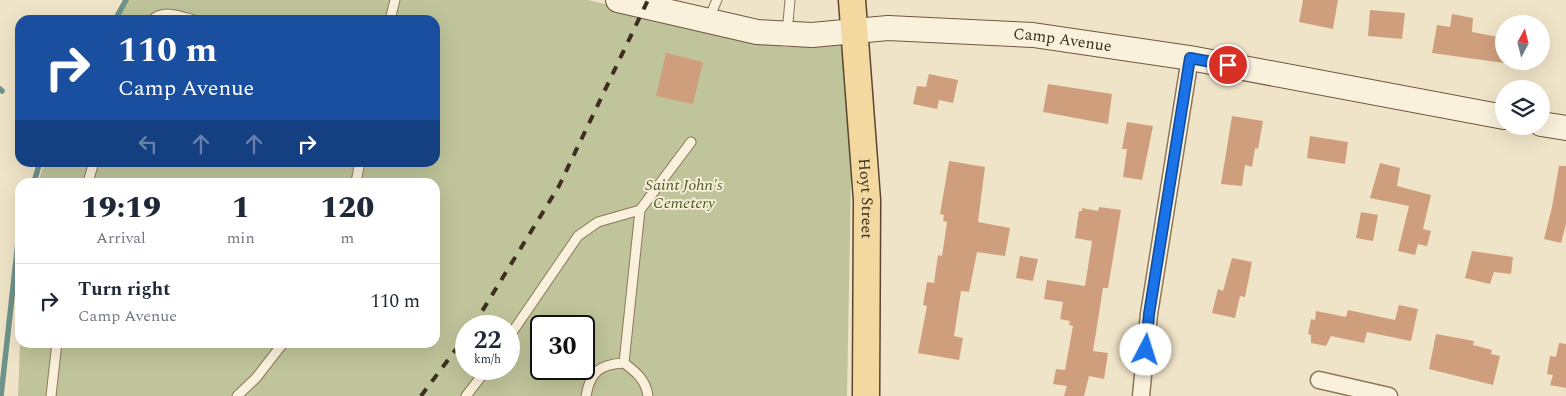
<!DOCTYPE html>
<style>
body{margin:0;font-family:Spectral,serif;background:#f2f2f3;color:#1f2937;height:100vh;display:flex;flex-direction:column;font-size:19px;white-space:nowrap}
*{box-sizing:border-box;margin:0}
p{font-size:16px;color:#747a83}
.icon{flex:none;width:28px;height:28px;fill:none;stroke:currentColor;stroke-width:2;stroke-linecap:round;stroke-linejoin:round}
.map{position:relative;flex:1;overflow:hidden}
.sheet{position:absolute;left:15px;top:178px;width:425px;height:170px;display:flex;flex-direction:column;background:#fff;border-radius:15px;box-shadow:0 5px 20px #0002}
.sheet>*{flex:none}
.top-card{position:absolute;left:15px;top:15px;width:425px;height:152px;border-radius:15px;box-shadow:0 5px 20px #0002;background:#1a4fa0;color:#fff;overflow:hidden}
.needle{width:32px;rotate:7deg}
.tools{position:absolute;left:1495px;top:15px;display:grid;gap:10px}
.tools a{display:grid;place-items:center;width:55px;height:55px;border-radius:50%;background:#fff;box-shadow:0 5px 20px #0002;font-size:25px}
.speed{position:absolute;left:455px;top:315px;display:flex;gap:10px;font-size:25px;font-weight:700;text-align:center}
.speed>*{display:grid;place-content:center;width:65px;height:65px;border-radius:50%;background:#fff;box-shadow:0 5px 20px #0002;line-height:1}
.speed small{font-size:12px;font-weight:400}
.speed .limit{border:2px solid #111;border-radius:8px;background:#fff;color:#111}
.pin{position:absolute;display:grid;place-items:center;width:42px;height:42px;color:#fff;margin:-21px;border:2px solid #fff;border-radius:50%;box-shadow:0 1px 5px #0007}
.me{position:absolute;width:55px;margin:-28px;rotate:5deg;stroke-linejoin:round;filter:drop-shadow(0 0 4px #0008)}
.turn{display:flex;align-items:center;gap:18px;height:105px;padding:0 20px;font-size:22px}
.turn .icon{width:65px;height:65px;stroke-width:2.5}
.turn b{display:block;font-size:35px;line-height:42px}
.lanes{display:flex;align-items:center;height:48px;padding:0 20px;background:#0003;justify-content:center;gap:25px;direction:ltr}
.lanes .off{opacity:.35}
.eta{display:flex;justify-content:space-evenly;align-items:center;height:85px;text-align:center}
.eta b{font-size:30px;font-weight:800;line-height:35px}
ul{padding:0;list-style:none}
li{display:flex;align-items:center;gap:15px;height:75px;padding:0 20px;border-top:1px solid #e0e1e3}
li div{flex:1}
li b{display:block;font-size:19px}
li em{font-style:normal}
.map>svg:first-child{display:block}
</style>
<div class="map">
<svg width="1566" height="396" viewBox="0 0 1566 396">
<rect width="100%" height="100%" fill="#f0e4c8"/>
<path fill="#bfc49a" fill-rule="evenodd" d="M126 0H588L785 47 845 45 851 177 847 396H18L20 343 435 342V182H38L45 162H435V20H113ZM466 326H509V369H466ZM541 326H584V369H541Z"/>
<g fill="none" stroke-linecap="round" stroke-linejoin="round">
<path stroke="#6f938a" stroke-width="5.5" d="M115 20 126 0
M0 89 2 91
M34 182 40 162
M1 396 20 224"/>
</g>
<path fill="#cf9f7d" d="M1303 0H1338L1333 29 1299 22Z
M1370 10 1405 13 1402 39 1368 36Z
M1452 14 1473 18 1472 32 1504 38V63L1432 53 1437 25 1450 27Z
M666 53 703 62 693 104 656 96Z
M929 74 958 80 953 103 939 100 937 109 913 104 917 86 926 87Z
M1048 84 1112 94 1108 124 1043 112Z
M1232 116 1263 121 1258 149 1255 148 1252 167 1245 165 1242 186 1221 184Z
M1127 122 1153 126 1142 180 1123 177 1127 149H1122Z
M1310 136 1348 142 1345 164 1307 158Z
M949 161 985 167 978 222 1010 228 1005 256 977 252 969 292 961 291 954 336 963 338 959 360 918 353 927 306 923 305 927 282 934 283 938 255 942 256 947 222 943 221 944 215 940 214Z
M1380 163 1400 168 1397 186 1431 195 1423 229 1431 231 1427 246 1418 244 1415 255 1398 251 1409 206 1370 198Z
M1559 166H1566V224L1561 243 1544 239 1552 207Z
M1099 207 1121 210 1108 288H1103L1093 351 1108 353 1104 379 1089 376 1084 396H1064L1067 386 1053 384 1056 369 1065 370 1073 326 1069 325 1070 321 1060 319 1063 302 1044 299 1047 280 1085 286 1092 241 1075 238 1079 211H1082V208L1098 211Z
M1361 212 1378 215 1373 241 1356 238Z
M1472 251 1513 257 1511 274 1494 272 1490 284 1465 278Z
M1020 256 1038 259 1033 281 1016 278Z
M1232 258 1252 262 1245 297 1240 296 1235 318 1212 313 1218 289 1223 291Z
M1399 305 1418 309 1411 341 1367 332 1364 343 1331 336 1326 346 1311 343V335L1308 334 1311 319 1315 320 1316 311 1346 317 1348 310 1395 320Z
M1436 334 1474 341 1473 345 1492 350 1491 354 1500 356 1493 385 1429 369Z
M1559 343 1566 344V388L1550 385 1553 375 1547 374 1550 356 1556 357Z"/>
<g fill="none" stroke-linecap="round" stroke-linejoin="round">
<defs>
<path id="lane" d="M152 20C164 9 180 16 194 20
M390 20 395 0
M708 20 717 0
M787 33 790 0
M88 182 94 162
M356 182 360 162
M509 337 578 236 598 222 640 210
M51 396 57 342
M237 396 256 378 284 342
M466 396 487 369
M586 396C590 372 600 364 624 363
M648 396C646 380 636 372 624 363L640 210 691 142"/>
<path id="street" d="M1319 380 1389 396
M1141 396 1149 314 1190 58"/>
<g id="secondary">
<path id="s1" d="M618 0 757 32 812 35 888 28 1033 35 1190 58 1504 117"/>
<path d="M1541 124 1566 128"/>
</g>
<g id="primary">
<path id="s2" d="M852 0 867 200 866 396"/>
</g>
</defs>
<use href="#lane" stroke="#8d765c" stroke-width="11"/>
<use href="#street" stroke="#8d765c" stroke-width="19"/>
<use href="#secondary" stroke="#6f573f" stroke-width="26"/>
<use href="#primary" stroke="#5b4430" stroke-width="29"/>
<use href="#lane" stroke="#faf1dc" stroke-width="9"/>
<use href="#street" stroke="#faf1dc" stroke-width="16"/>
<use href="#secondary" stroke="#faf1dc" stroke-width="24"/>
<use href="#primary" stroke="#f3d9a0" stroke-width="26"/>
<path stroke="#3d2e20" stroke-width="4" stroke-dasharray="9 9" stroke-linecap="butt" d="M473 326 559 186 648 0
M421 396 466 336"/>
</g>
<g fill="none" stroke-linecap="round" stroke-linejoin="round">
<defs>
<path id="route" d="M1146 350 1149 314 1190 58 1228 65"/>
</defs>
<use href="#route" stroke="#114b97" stroke-width="12"/>
<use href="#route" stroke="#1a73e8" stroke-width="9"/>
</g>
<g text-anchor="middle" dominant-baseline="central" stroke-width="4" stroke-linejoin="round" paint-order="stroke">
<g font-size="16" fill="#3d2e20" stroke="#f7eed8">
<text stroke="none"><textPath href="#s1" startOffset="449">Camp Avenue</textPath></text>
<text stroke="none"><textPath href="#s2" startOffset="199">Hoyt Street</textPath></text>
</g>
<g font-size="16" font-style="italic" fill="#4d5a26" stroke="#f7eed8">
<text x="684" y="185">Saint John's<tspan x="684" dy="18">Cemetery</tspan></text>
</g>
</g>
</svg>
<div class="tools">
<a><svg class="needle" viewBox="-14 -14 28 28"><path d="M0-13l5 13h-10z" fill="#e53935"/><path d="M0 13l5-13h-10z" fill="#747a83"/></svg></a>
<a><svg class="icon" aria-label="layers" viewBox="0 0 24 24"><path d="M12 4l9 5-9 5-9-5zM3 14l9 5 9-5"/></svg></a>
</div>
<div class="speed"><div>22<small>km/h</small></div><div class="limit">30</div></div>
<div class="pin" style="left:1228px;top:65px;background:#d93025"><svg class="icon" aria-label="arrive" viewBox="0 0 24 24"><path d="M6 21V4h12l-3 4 3 4H6"/></svg></div>
<svg class="me" style="left:1146px;top:350px" viewBox="-20 -20 40 40"><circle r="19" fill="#fff"/><path d="M0-13L10 11 0 6-10 11z" fill="#1a73e8"/></svg>
<div class="top-card">
<div class="turn"><svg class="icon" aria-label="right" viewBox="0 0 24 24"><path d="M7 20v-9h11M14 6l5 5-5 5"/></svg><div><b>110 m</b>Camp Avenue</div></div>
<div class="lanes"><svg class="icon off" aria-label="left" viewBox="0 0 24 24"><path d="M17 20v-9H6M10 6l-5 5 5 5"/></svg><svg class="icon off" aria-label="ahead" viewBox="0 0 24 24"><path d="M12 20V5M6 11l6-6 6 6"/></svg><svg class="icon off" aria-label="ahead" viewBox="0 0 24 24"><path d="M12 20V5M6 11l6-6 6 6"/></svg><svg class="icon" aria-label="right" viewBox="0 0 24 24"><path d="M7 20v-9h11M14 6l5 5-5 5"/></svg></div>
</div>
<section class="sheet">
<div class="eta">
<div><b>19:19</b><p>Arrival</p></div>
<div><b>1</b><p>min</p></div>
<div><b>120</b><p>m</p></div>
</div>
<ul>
<li><svg class="icon" aria-label="right" viewBox="0 0 24 24"><path d="M7 20v-9h11M14 6l5 5-5 5"/></svg><div><b>Turn right</b><p>Camp Avenue</p></div><em>110 m</em></li>
</ul>
</section>
</div>
